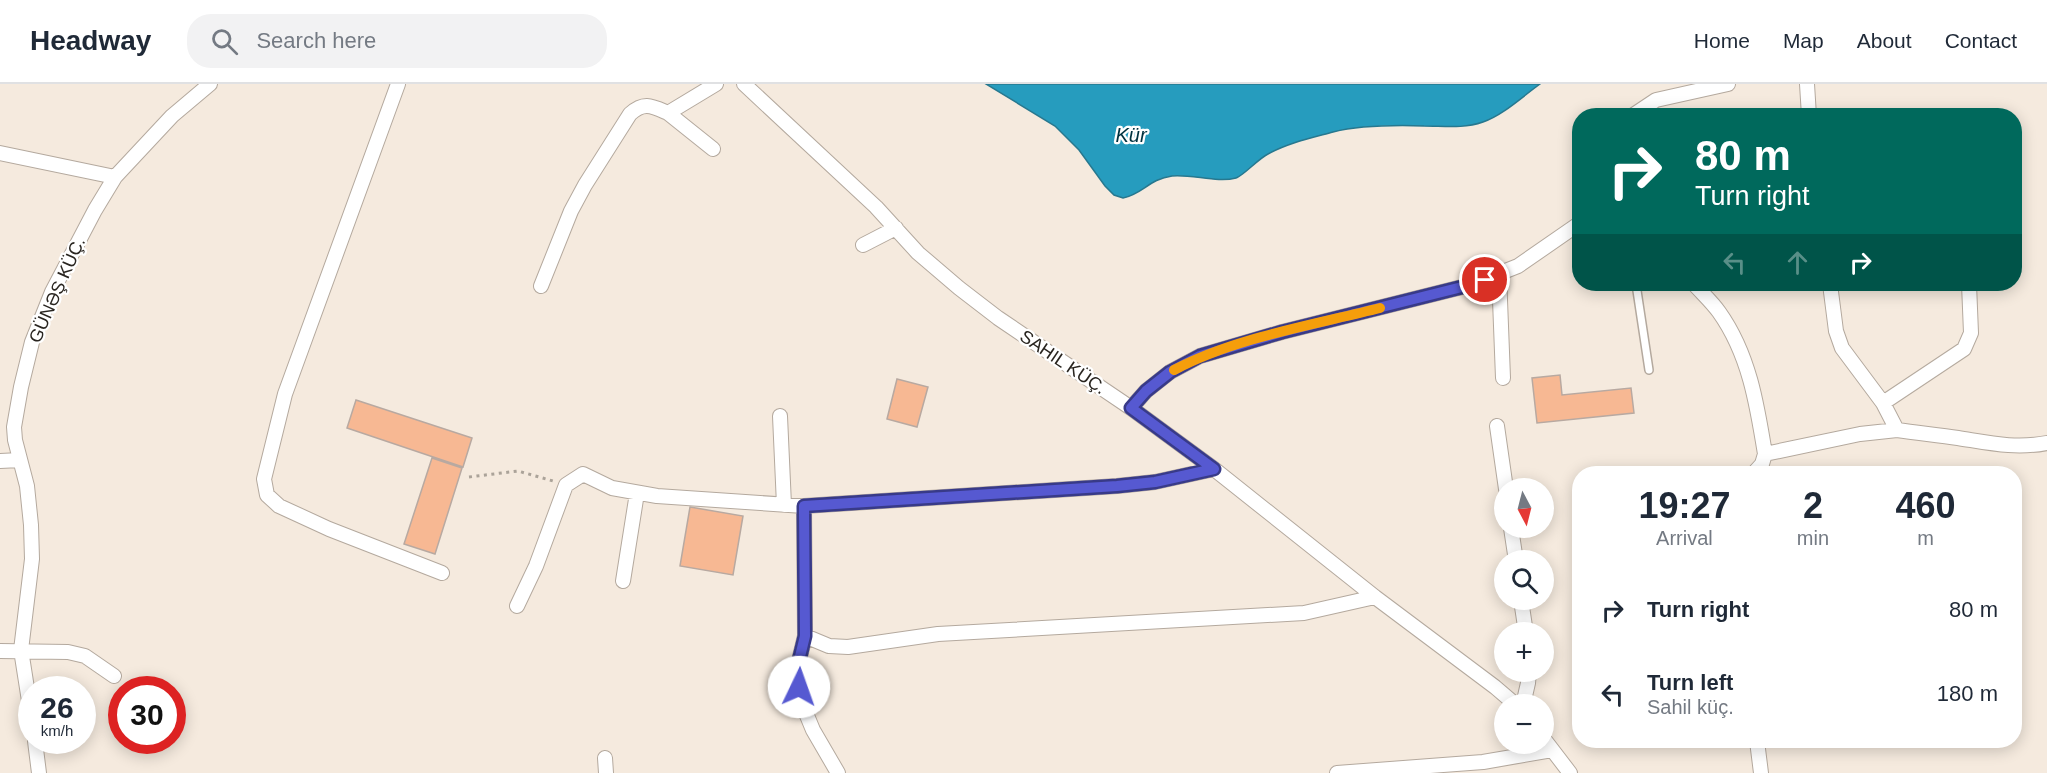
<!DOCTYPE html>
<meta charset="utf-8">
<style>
body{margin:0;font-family:Arial,sans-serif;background:#f2f2f3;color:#1f2937;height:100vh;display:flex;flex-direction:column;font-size:22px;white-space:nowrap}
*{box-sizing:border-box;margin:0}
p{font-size:20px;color:#747a83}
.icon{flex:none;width:33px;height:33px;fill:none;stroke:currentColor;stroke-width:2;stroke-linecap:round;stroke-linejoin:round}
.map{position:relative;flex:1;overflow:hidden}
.side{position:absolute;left:1572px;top:382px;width:450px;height:282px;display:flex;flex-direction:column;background:#fff;border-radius:24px;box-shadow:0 3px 15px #0003}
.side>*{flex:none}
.top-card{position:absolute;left:1572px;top:24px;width:450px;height:183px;border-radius:24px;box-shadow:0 3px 15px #0003;background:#00695c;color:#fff;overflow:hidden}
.needle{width:39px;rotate:173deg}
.tools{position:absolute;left:1494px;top:394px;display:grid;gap:12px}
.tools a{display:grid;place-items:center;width:60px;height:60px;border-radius:50%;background:#fff;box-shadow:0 3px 15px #0003;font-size:30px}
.speed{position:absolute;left:18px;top:592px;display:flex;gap:12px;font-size:30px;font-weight:700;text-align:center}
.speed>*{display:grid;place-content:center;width:78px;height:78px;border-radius:50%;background:#fff;box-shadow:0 3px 15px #0003;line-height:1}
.speed small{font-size:15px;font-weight:400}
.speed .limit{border:9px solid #d22;background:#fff;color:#111}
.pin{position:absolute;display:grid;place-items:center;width:51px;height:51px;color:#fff;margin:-26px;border:3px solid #fff;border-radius:50%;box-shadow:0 2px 6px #0007}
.me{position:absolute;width:66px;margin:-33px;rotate:3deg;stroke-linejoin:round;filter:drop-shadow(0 0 4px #0008)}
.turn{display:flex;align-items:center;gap:21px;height:126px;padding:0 24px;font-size:27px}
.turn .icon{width:78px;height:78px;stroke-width:2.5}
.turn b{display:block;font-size:42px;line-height:51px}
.lanes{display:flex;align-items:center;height:57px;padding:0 24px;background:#0003;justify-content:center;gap:30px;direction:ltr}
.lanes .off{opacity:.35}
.eta{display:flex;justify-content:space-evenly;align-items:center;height:102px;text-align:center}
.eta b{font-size:36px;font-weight:700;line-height:42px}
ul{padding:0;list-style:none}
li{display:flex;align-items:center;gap:18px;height:84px;padding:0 24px}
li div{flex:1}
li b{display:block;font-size:22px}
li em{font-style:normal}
header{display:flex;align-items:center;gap:36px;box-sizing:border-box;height:84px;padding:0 30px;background:#fff;border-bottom:2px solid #e0e1e3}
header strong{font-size:28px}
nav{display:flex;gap:33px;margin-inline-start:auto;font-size:21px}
.search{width:420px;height:54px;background:#f2f2f3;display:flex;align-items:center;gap:15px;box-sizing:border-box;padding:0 21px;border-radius:24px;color:#747a83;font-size:22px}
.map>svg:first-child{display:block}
</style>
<header>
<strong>Headway</strong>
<div class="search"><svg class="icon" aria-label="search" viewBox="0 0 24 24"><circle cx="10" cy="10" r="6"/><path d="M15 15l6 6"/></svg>Search here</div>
<nav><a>Home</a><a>Map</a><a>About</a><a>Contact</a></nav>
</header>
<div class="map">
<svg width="2047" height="689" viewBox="0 0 2047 689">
<rect width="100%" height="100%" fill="#f5eade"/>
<path fill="#269cbe" stroke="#27788f" stroke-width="1.5" d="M986 0H1540C1522 13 1503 31 1483 38 1463 45 1444 42 1424 42 1394 41 1362 41 1333 48 1311 54 1288 59 1268 70 1258 75 1243 92 1236 94 1217 99 1192 90 1172 92 1149 95 1143 110 1123 114L1114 111 1105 102 1079 66 1055 42Z"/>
<path fill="#f7b893" stroke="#b8a9a1" stroke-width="1.5" d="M1560 291 1562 311 1631 304 1634 329 1537 339 1532 294Z
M897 295 928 303 917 343 887 335Z
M356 316 472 354 463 383 347 344Z
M432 374 462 384 435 470 404 460Z
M690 423 743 432 733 491 680 482Z"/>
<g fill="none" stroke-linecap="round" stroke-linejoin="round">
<defs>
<path id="service" d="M1636 200 1649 286"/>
<path id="minor" d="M398 0 285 310 264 395 267 411 279 422 329 445 442 489
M744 0 876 123 918 169 959 204 998 234 1131 324 1214 385 1375 513 1495 603 1516 621
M1807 0 1809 32
M668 29 713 65
M1632 32 1656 16 1728 0
M0 69 115 93
M863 161 896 144
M1499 190 1503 294
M1694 200C1702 209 1712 218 1719 228 1749 270 1757 320 1765 370L1762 380 1753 390
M1830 200 1836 247 1842 264 1883 319 1897 346C1917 349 1938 351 1958 354 1990 359 2015 365 2047 359
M541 202 571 127 585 101 630 30C644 17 652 22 668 29L716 0
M1883 319 1964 265 1971 249 1969 200
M1131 324 1146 307 1170 288 1200 272 1282 248 1470 201 1518 182 1580 139
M780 332 784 421
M1497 342 1506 405
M1765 370 1860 350 1897 346
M0 377 20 376
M804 422 805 552 796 589 801 617 813 646 838 689
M1511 444 1516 477
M623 497 637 409
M1521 516 1526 549
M517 522 536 482 566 401 583 390 612 404 657 412 804 422 1117 402 1155 398 1214 385
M805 552 829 562 848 563 938 550 1304 529 1375 513
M0 567 68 568 85 572 114 592
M1523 621 1528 599 1529 588
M32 636 21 566 32 475 31 441 27 402 15 356 14 343 21 303 32 258 52 208 95 126 115 93 172 32 210 0
M1544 655 1570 689
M35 657 39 689
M1757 657 1761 689
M605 674 606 689
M1337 689 1483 678 1552 666"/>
</defs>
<use href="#service" stroke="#b4a99e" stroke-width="10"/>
<use href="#minor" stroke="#b4a99e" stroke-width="16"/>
<path stroke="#aba399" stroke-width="3" stroke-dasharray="3 4.5" stroke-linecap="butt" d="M469 393 518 387 553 397"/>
<use href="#service" stroke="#fff" stroke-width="7"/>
<use href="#minor" stroke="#fff" stroke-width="14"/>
</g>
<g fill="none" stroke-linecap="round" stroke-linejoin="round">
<defs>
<path id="route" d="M799 603 796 589 805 552 804 422 1117 402 1155 398 1214 385 1131 324 1146 307 1170 288 1200 272 1282 248 1470 201 1485 196"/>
</defs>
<use href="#route" stroke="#383a88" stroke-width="15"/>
<use href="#route" stroke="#5659d1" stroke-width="10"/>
<path stroke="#f59e0b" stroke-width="10" d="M1174 286C1234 254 1313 241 1380 224"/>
</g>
<g text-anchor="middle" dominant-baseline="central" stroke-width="4.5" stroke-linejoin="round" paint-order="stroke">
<g font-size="18" fill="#292520" stroke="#fff">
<text transform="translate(57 206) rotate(-66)">GÜNƏŞ KÜÇ.</text>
<text transform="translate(1063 278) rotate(34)">SAHIL KÜÇ.</text>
</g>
<g font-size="20" font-style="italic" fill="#003240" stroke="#fff">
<text x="1131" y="51">Kür</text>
</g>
</g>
</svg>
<div class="tools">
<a><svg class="needle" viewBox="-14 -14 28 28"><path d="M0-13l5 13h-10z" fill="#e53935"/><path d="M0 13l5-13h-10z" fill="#747a83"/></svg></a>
<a><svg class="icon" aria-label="search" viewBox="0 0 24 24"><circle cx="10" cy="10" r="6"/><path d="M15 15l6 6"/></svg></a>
<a>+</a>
<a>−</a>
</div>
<div class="speed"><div>26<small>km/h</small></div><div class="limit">30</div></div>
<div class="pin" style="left:1485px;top:196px;background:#d93025"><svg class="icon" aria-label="arrive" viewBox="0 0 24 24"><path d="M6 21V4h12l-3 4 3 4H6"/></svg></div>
<svg class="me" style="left:799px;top:603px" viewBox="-20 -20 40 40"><circle r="19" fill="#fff"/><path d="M0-13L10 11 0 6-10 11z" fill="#5659d1"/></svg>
<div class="top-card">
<div class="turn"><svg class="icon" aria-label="right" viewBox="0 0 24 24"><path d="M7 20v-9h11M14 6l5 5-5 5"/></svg><div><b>80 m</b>Turn right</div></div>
<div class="lanes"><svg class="icon off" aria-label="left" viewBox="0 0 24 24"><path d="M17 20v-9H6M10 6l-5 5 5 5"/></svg><svg class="icon off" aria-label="ahead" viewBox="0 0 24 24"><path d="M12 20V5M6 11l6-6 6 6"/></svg><svg class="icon" aria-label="right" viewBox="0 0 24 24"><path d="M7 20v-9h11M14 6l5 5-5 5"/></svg></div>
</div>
<section class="side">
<div class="eta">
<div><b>19:27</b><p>Arrival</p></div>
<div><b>2</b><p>min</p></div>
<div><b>460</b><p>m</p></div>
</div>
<ul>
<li><svg class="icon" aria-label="right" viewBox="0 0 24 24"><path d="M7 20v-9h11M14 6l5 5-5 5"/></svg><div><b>Turn right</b></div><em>80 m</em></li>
<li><svg class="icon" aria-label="left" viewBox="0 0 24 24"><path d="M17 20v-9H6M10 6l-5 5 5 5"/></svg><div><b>Turn left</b><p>Sahil küç.</p></div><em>180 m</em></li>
</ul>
</section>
</div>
